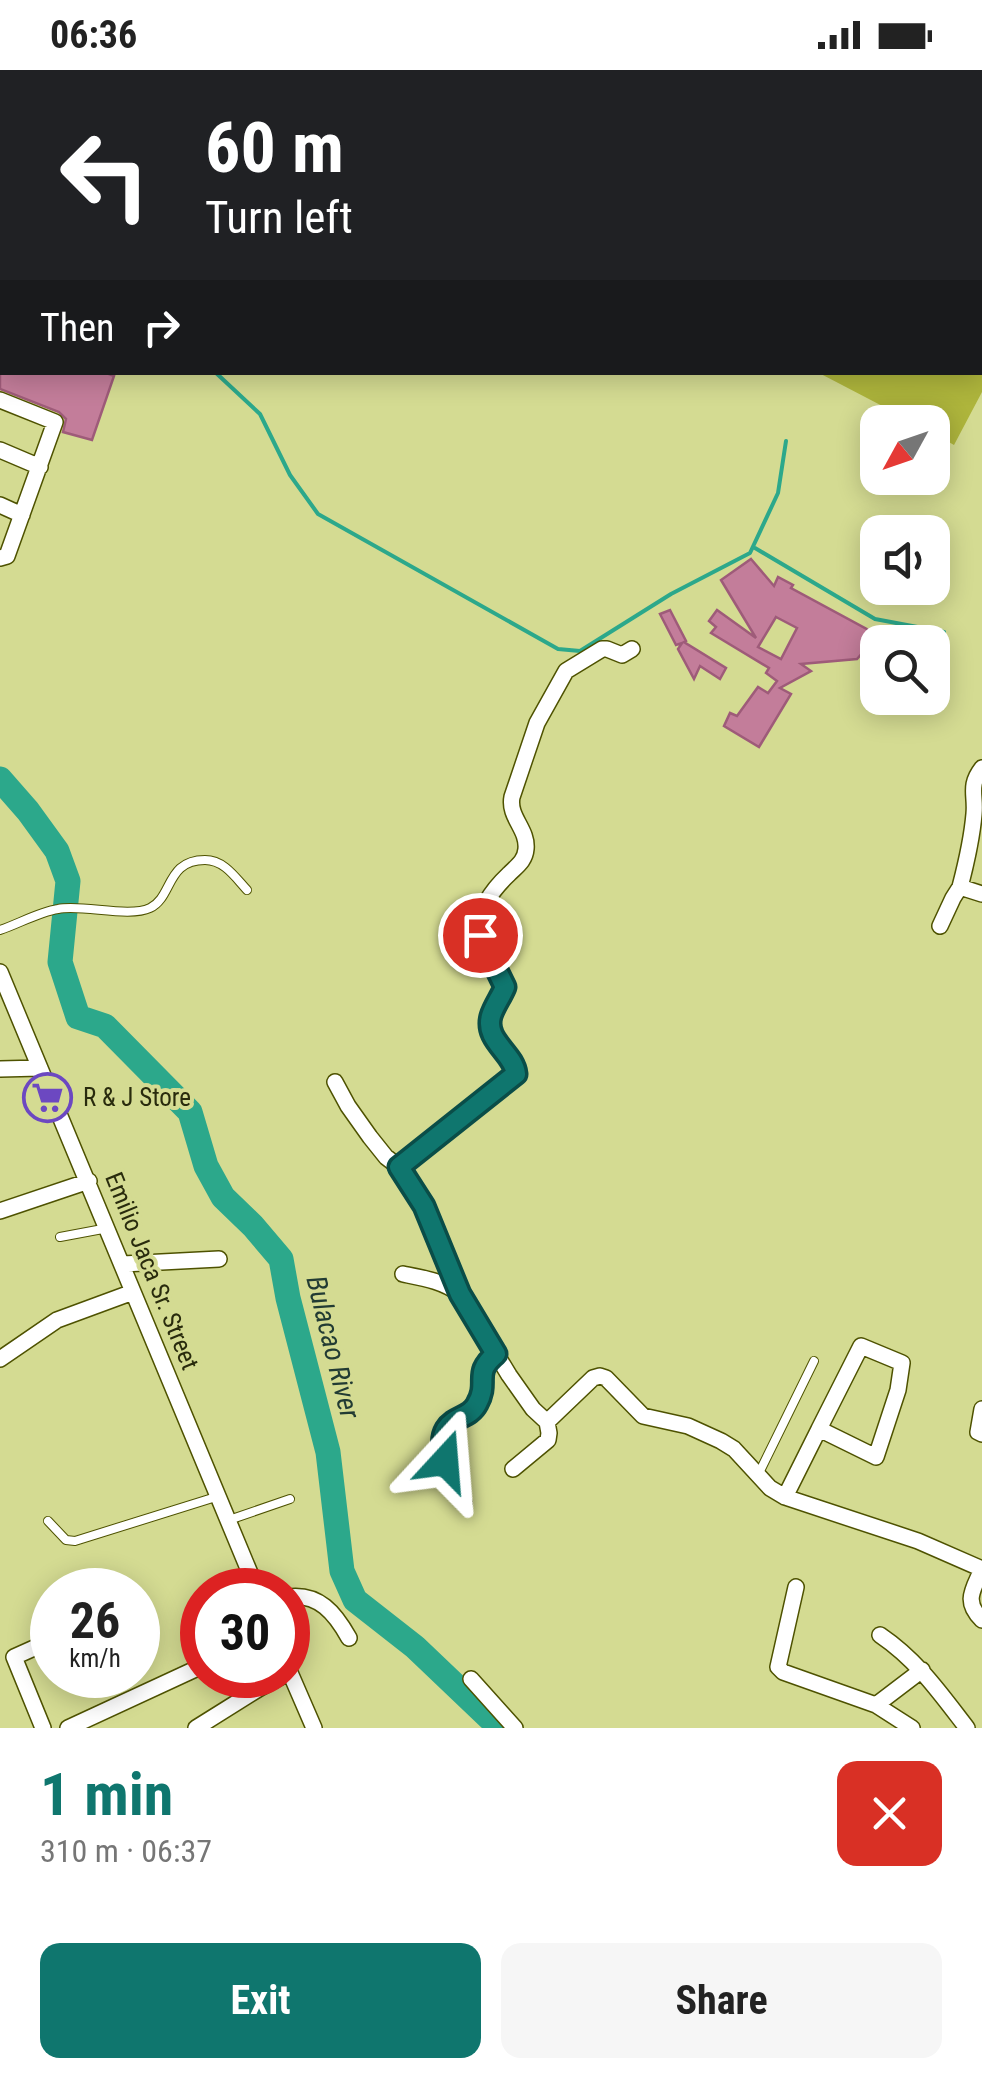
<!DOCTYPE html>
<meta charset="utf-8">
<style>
body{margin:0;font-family:"Roboto Condensed",sans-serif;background:#f6f6f6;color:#222;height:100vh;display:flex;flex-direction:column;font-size:38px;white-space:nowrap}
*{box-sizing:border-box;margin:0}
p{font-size:32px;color:#767676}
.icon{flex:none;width:55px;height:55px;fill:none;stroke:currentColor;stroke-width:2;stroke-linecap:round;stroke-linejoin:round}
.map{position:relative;height:1658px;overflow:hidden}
.side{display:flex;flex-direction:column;background:#fff;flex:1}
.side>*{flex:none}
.guide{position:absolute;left:0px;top:0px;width:982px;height:305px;box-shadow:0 5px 25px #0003;background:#202124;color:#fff;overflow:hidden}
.needle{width:65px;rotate:230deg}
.controls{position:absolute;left:860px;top:335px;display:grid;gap:20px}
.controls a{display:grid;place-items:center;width:90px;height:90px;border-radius:20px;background:#fff;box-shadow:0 5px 25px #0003;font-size:50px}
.speed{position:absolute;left:30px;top:1498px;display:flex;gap:20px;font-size:50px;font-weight:700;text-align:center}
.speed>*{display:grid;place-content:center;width:130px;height:130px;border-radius:50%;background:#fff;box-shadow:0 5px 25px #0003;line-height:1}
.speed small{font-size:25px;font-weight:400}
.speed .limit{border:15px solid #d22;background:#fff;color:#111}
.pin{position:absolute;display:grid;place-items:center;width:85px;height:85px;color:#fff;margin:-42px;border:5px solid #fff;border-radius:50%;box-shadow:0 2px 10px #0007}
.me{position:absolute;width:110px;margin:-55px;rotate:19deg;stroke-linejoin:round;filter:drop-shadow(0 0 8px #0008)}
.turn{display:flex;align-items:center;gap:35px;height:210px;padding:0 40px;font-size:45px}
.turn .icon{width:130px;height:130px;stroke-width:2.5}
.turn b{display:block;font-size:70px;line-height:85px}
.then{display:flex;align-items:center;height:95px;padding:0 40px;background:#0003;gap:20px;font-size:38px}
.round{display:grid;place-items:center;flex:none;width:105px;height:105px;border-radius:20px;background:#f6f6f6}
.head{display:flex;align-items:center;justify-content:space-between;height:170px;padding:0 40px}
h1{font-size:60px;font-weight:700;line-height:75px;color:#0f766e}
.action{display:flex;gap:20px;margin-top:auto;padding:20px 40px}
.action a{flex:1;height:115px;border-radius:20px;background:#0f766e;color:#fff;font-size:40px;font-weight:700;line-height:115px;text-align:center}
.action a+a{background:#f6f6f6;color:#222}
.status{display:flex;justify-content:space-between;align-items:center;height:70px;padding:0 50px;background:#fff;direction:ltr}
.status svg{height:28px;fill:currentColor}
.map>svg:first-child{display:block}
</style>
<div class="status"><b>06:36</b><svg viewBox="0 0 49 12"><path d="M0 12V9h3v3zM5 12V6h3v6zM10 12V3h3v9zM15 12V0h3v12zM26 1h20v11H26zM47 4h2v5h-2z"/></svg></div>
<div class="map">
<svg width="982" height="1658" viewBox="0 0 982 1658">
<rect width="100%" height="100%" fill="#d4db92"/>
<path fill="#aeb53c" d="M980 214 982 215V322L954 375 933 363 932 352H913L819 303 980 302Z"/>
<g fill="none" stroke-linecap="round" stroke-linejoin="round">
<path stroke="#2ca88b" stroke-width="4" d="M60 0 61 2
M215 302 260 344 290 405 318 444 558 579 580 581 671 524 750 483 778 423 786 371
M755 478 875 549 944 562"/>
<path stroke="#2ca88b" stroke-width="25" d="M0 709 28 741 57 781 68 811 60 892 78 947 105 956 190 1042 206 1096 223 1127 253 1156 281 1189 288 1228 328 1382 342 1501 355 1530 415 1577 500 1658"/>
</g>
<path fill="#c37d9a" stroke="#9e5b79" stroke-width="2.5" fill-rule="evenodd" d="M0 302H104L114 306 92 370 63 362 66 349 59 342 0 319Z
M751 489 774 516 778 507 793 515 791 518 878 565 879 560 913 569V572H872L857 589 801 594 811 601 780 618 791 624 759 677 724 656 730 643 737 646 758 617 768 623 777 611 766 603 769 598 711 563 716 557 709 551 717 540 756 568 721 510ZM776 547 797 558 781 589 758 577Z
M670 540 686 571 684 572 726 598 720 609 700 596 694 609 678 579 682 573 676 575 660 544Z"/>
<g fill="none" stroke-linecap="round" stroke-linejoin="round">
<defs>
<path id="lane" d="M823 0 826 2
M887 0 891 2
M664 2 665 0
M980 176 982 177
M0 860C18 854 39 842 58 839 82 834 129 848 150 838 173 827 166 790 205 790 224 790 235 807 247 820
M60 1167 108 1158
M758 1405 814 1291
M229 1450 290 1429
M48 1451 66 1470 75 1471 219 1426"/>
<path id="street" d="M925 2 928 0
M980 88 982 87
M0 273 2 274
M0 330 55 352 7 486 0 488
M0 380 40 397
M0 435 22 445
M982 698C968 716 976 725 974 744 972 768 966 794 960 817L982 824
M940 856 953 828 960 817
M0 902 257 1520
M0 999 40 998
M335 1012 348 1036 370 1067 386 1087 399 1097 408 1110 423 1136 460 1224 509 1305 533 1339 547 1352
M399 1097 516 1004C514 983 484 970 491 946 493 936 501 927 505 917 498 900 486 884 481 866 474 843 493 819 509 804 517 796 525 791 526 779 528 759 508 747 512 727L537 653 566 601 602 579H607L622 585 632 579
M0 1141 89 1111
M123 1194 219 1189
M403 1204C423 1208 443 1211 460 1224
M861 1276 902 1293 898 1320 876 1387 819 1359Z
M0 1289 57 1250 133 1222
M982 1339 978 1362 982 1364
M513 1399 548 1370 549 1363 547 1352 593 1308 600 1306 606 1308 643 1346 688 1356 721 1371 734 1379 770 1418 785 1427 918 1471 982 1499C973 1520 963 1531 982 1550
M785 1427 819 1359
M464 1433C454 1414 428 1368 453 1352 463 1345 472 1346 478 1333 489 1310 472 1304 496 1283
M796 1517 778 1597 783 1602 876 1635 912 1658
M288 1527C319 1523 335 1543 349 1568
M880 1565C917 1590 940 1623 967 1658
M288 1598 314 1658
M471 1609 515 1658
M876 1635 922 1600
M43 1658 14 1587 52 1570
M68 1658 202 1596
M196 1658 260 1618 284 1605"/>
</defs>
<use href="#lane" stroke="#4e5200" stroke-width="10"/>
<use href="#street" stroke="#4e5200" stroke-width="18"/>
<use href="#lane" stroke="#fff" stroke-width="8"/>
<use href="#street" stroke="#fff" stroke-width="15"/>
</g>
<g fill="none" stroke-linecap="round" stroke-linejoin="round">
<defs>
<path id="route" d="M445 1391C443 1380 440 1369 446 1359 454 1346 470 1348 477 1334 490 1311 472 1304 496 1284L460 1224 424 1136 399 1097 516 1004C514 983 484 971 491 946 494 936 501 927 505 917L480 865"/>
</defs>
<use href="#route" stroke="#0a4d48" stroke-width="25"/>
<use href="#route" stroke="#0f766e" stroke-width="18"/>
</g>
<defs>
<symbol id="supermarket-ring" viewBox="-11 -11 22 22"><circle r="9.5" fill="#d4db92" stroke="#6c48c1" stroke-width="1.5"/><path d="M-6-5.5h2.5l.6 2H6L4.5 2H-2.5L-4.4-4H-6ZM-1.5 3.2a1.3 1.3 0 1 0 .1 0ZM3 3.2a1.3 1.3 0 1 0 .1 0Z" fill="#6c48c1"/></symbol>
</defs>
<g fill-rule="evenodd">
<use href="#supermarket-ring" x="20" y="1000" width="55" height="55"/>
</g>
<g text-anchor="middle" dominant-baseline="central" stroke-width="8" stroke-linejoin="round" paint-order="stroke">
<g font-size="25" fill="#292b0d" stroke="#d4db92" text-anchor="start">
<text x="83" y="1027">R &amp; J Store</text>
</g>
<g font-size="25" fill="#292b0d" stroke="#d4db92">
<text transform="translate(152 1201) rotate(68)">Emilio Jaca Sr. Street</text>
</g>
<g font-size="28" font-style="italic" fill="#223b33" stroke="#d4db92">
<text transform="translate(333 1277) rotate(76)">Bulacao River</text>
</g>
</g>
</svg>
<div class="controls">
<a><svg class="needle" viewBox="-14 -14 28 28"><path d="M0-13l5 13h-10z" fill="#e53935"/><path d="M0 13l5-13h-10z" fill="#767676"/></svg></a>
<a><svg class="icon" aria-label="sound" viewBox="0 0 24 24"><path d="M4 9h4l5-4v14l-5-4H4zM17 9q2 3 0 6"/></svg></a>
<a><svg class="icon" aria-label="search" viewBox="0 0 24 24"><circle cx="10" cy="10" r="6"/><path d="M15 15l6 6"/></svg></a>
</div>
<div class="speed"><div>26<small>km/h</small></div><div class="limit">30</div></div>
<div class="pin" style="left:480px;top:865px;background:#d93025"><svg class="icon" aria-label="arrive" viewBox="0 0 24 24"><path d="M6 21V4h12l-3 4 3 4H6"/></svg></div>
<svg class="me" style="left:445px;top:1391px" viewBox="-20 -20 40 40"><path d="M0-17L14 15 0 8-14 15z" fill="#0f766e" stroke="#fff" stroke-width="4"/></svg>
<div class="guide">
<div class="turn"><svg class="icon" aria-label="left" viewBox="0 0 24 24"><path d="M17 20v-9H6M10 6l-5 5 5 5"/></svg><div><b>60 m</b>Turn left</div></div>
<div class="then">Then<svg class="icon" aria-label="right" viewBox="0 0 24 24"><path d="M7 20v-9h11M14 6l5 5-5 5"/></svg></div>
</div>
</div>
<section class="side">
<div class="head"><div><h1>1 min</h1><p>310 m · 06:37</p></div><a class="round" style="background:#d93025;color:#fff"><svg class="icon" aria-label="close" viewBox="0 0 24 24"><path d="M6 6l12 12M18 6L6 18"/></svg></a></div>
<div class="action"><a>Exit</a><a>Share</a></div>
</section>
